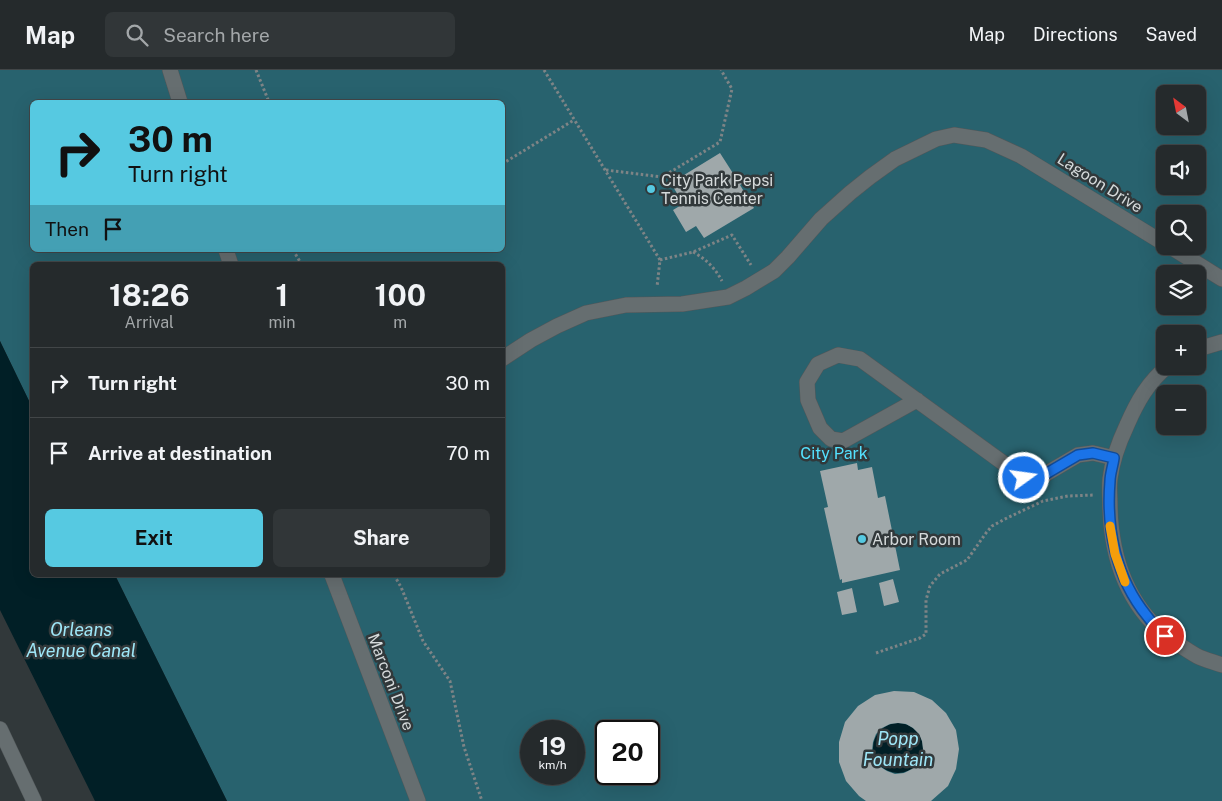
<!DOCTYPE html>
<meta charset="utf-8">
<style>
body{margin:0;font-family:"Public Sans",sans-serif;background:#313638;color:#f1f3f6;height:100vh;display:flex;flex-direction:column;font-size:19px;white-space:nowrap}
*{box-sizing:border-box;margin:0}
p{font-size:16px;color:#a3a7a9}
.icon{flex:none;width:28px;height:28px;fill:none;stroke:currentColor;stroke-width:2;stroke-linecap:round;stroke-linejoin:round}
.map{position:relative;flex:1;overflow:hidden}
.drawer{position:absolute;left:30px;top:192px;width:475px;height:315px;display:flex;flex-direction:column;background:#252a2c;border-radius:8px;box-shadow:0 5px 20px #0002,0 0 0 1px #424648}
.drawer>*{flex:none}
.top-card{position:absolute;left:30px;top:30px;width:475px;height:152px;border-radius:8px;box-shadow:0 5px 20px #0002,0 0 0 1px #424648;background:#56c9e1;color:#111;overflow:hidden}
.needle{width:32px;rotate:328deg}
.buttons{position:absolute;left:1156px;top:15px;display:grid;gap:10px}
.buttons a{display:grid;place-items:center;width:50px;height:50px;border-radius:8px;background:#252a2c;box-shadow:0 5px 20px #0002,0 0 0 1px #424648;font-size:25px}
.speed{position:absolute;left:520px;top:650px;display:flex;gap:10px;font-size:25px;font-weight:700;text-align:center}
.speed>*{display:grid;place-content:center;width:65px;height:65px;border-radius:50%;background:#252a2c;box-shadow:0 5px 20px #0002,0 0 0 1px #424648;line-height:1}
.speed small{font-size:12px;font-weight:400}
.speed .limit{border:2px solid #111;border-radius:8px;background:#fff;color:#111}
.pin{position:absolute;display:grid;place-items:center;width:42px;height:42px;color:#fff;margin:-21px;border:2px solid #fff;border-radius:50%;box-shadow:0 1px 5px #0007}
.me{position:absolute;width:55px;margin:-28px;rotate:76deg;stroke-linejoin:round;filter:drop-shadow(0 0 4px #0008)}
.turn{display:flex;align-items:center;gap:18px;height:105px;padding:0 15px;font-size:22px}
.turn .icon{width:65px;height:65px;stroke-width:2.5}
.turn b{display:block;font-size:35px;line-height:42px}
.then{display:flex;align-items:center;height:48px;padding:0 15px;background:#0003;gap:10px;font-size:19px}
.eta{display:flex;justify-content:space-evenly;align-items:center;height:85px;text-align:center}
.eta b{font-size:30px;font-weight:700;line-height:35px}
.action{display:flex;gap:10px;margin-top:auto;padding:10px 15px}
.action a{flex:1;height:58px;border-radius:8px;background:#56c9e1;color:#111;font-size:20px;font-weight:700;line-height:58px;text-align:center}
.action a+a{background:#313638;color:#f1f3f6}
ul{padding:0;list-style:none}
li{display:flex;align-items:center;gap:15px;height:70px;padding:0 15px;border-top:1px solid #424648}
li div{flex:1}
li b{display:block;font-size:19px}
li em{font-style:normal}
header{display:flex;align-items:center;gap:30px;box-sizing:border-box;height:70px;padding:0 25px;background:#252a2c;border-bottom:1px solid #424648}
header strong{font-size:24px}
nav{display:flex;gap:28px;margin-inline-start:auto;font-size:18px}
.search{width:350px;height:45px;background:#313638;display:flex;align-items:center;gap:12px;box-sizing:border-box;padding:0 18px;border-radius:8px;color:#a3a7a9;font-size:19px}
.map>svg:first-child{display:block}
</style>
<header>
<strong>Map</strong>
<div class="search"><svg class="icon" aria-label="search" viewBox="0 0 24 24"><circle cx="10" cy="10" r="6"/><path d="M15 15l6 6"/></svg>Search here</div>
<nav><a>Map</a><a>Directions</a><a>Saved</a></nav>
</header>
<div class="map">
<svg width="1222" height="731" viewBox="0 0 1222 731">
<rect width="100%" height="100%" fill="#31383a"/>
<path fill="#28626e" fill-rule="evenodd" d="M0 0H1222V731H227L115 505H502V195H32V337L0 271ZM1165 24H1198V56H1165ZM32 32H502V180H32ZM1165 84H1198V116H1165ZM1165 144H1198V176H1165ZM1165 204H1198V236H1165ZM1165 264H1198V296H1165ZM1165 324H1198V356H1165ZM531 661H574V704H531ZM606 661H649V704H606Z"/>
<path fill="#011f26" d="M0 271 32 337V505H115L227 731H95L0 540Z
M873 678a25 25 0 1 1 50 0a25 25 0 1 1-50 0Z"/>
<path fill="#9fa8aa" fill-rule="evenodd" d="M720 83 736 108 740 105 745 112 740 115 754 138 704 168 696 156 686 162 673 140 683 134 671 113Z
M857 393 858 400 872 397 878 428 885 426 900 500 842 513V509L840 510 824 438 828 437 820 401Z
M893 509 899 532 884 536 879 513Z
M852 518 857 542 842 545 837 522Z
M894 621 914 622 932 630 946 643 956 660 959 679 956 699 948 716 931 731H866L859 726 846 711 839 692V672L845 652 858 636 875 625ZM898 653 906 654 913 658 919 664 922 671 923 679 922 687 918 694 912 699 904 703 895 704 887 701 879 696 874 689 872 681 873 672 876 664 882 658 890 654Z"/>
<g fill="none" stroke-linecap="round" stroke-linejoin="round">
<defs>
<path id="minor" d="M170 0 180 32
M1169 176 1222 209
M226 180 231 195
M1198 279 1222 272
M502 289 531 270 557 256 586 243 626 235 682 234 728 227 746 218 774 201 788 187 821 149 850 123 870 107 895 89 936 69 954 65 986 70 1021 86 1165 174
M1168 296C1148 312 1137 332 1127 355 1119 372 1112 391 1110 409 1109 418 1110 427 1110 436 1111 485 1126 532 1165 565 1168 569 1173 571 1178 574 1184 578 1190 582 1197 586 1205 590 1214 592 1222 595
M917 330 843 371 831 369 820 358 808 330 807 312 818 294 838 285 860 289 1024 408 1044 405 1078 385 1093 383 1114 388
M332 505 418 731
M0 659 34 731"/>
</defs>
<use href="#minor" stroke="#515759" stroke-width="16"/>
<path stroke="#7e8486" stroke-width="3" stroke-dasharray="2.5 2.5" stroke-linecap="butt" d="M256 0 269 32
M544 0 660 190 657 217
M502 94 574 50
M606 100 662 107 720 72 732 19 721 0
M293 180 302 195
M693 182C706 189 715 198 722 211
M660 190 693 182 732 165 751 195
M394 505 401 517 423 571 450 611 464 677 482 731
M876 583 920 568 926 564V530L930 516 940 504 967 490 986 463 992 456 1007 448 1043 431 1068 426 1094 425"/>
<use href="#minor" stroke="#666e70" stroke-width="15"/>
</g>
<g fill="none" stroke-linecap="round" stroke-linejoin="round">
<defs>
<path id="route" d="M1024 408 1044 405 1078 385 1093 383 1114 388C1113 396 1110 404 1110 411 1106 459 1116 508 1147 546 1152 553 1159 560 1165 566"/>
</defs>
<use href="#route" stroke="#114b97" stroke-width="12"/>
<use href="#route" stroke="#1a73e8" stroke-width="9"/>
<path stroke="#f59e0b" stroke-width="9" d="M1110 456 1115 484 1125 512"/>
</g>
<g fill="#56c9e1" stroke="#31383a" stroke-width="2">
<circle cx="651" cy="119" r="5"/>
<circle cx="862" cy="469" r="5"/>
</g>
<g text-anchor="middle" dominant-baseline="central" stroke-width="5" stroke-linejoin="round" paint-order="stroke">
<g font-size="16" fill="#d5dadb" stroke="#31383a" text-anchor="start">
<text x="661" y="110">City Park Pepsi<tspan x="661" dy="18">Tennis Center</tspan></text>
<text x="872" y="469">Arbor Room</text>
</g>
<g font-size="16" fill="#d5dadb" stroke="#31383a">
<text transform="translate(1100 113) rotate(32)">Lagoon Drive</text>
<text transform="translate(391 612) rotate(69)">Marconi Drive</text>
</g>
<g font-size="16" fill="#54e1fe" stroke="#31383a">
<text x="834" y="383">City Park</text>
</g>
<g font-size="18" font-style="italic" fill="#9ee6f7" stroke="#31383a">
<text x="81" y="559">Orleans<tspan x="81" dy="21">Avenue Canal</tspan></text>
<text x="898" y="668">Popp<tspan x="898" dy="21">Fountain</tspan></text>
</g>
</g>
</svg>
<div class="buttons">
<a><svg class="needle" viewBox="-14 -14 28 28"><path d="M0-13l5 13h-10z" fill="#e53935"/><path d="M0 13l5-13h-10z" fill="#a3a7a9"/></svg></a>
<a><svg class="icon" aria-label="sound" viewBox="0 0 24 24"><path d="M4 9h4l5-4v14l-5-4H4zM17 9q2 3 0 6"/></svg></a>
<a><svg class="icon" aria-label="search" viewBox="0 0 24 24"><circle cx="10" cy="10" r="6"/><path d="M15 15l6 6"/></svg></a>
<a><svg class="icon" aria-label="layers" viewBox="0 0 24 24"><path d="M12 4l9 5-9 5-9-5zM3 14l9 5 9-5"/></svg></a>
<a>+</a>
<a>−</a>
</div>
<div class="speed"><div>19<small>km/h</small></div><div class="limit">20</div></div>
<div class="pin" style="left:1165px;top:566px;background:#d93025"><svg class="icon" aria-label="arrive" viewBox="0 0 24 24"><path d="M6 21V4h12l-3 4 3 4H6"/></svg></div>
<svg class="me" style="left:1024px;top:408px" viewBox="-20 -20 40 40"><circle r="17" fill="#1a73e8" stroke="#fff" stroke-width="3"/><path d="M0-11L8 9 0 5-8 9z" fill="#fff"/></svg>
<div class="top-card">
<div class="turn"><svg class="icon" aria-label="right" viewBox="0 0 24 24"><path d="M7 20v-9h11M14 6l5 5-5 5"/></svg><div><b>30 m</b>Turn right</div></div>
<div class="then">Then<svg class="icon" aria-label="arrive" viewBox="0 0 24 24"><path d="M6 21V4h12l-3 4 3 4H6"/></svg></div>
</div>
<section class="drawer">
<div class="eta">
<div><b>18:26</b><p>Arrival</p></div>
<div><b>1</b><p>min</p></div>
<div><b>100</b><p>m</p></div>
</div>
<ul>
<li><svg class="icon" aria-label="right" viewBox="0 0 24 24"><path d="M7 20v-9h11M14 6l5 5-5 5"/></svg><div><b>Turn right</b></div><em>30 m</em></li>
<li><svg class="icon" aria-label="arrive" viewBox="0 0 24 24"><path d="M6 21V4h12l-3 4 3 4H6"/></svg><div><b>Arrive at destination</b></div><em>70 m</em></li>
</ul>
<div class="action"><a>Exit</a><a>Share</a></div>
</section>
</div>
